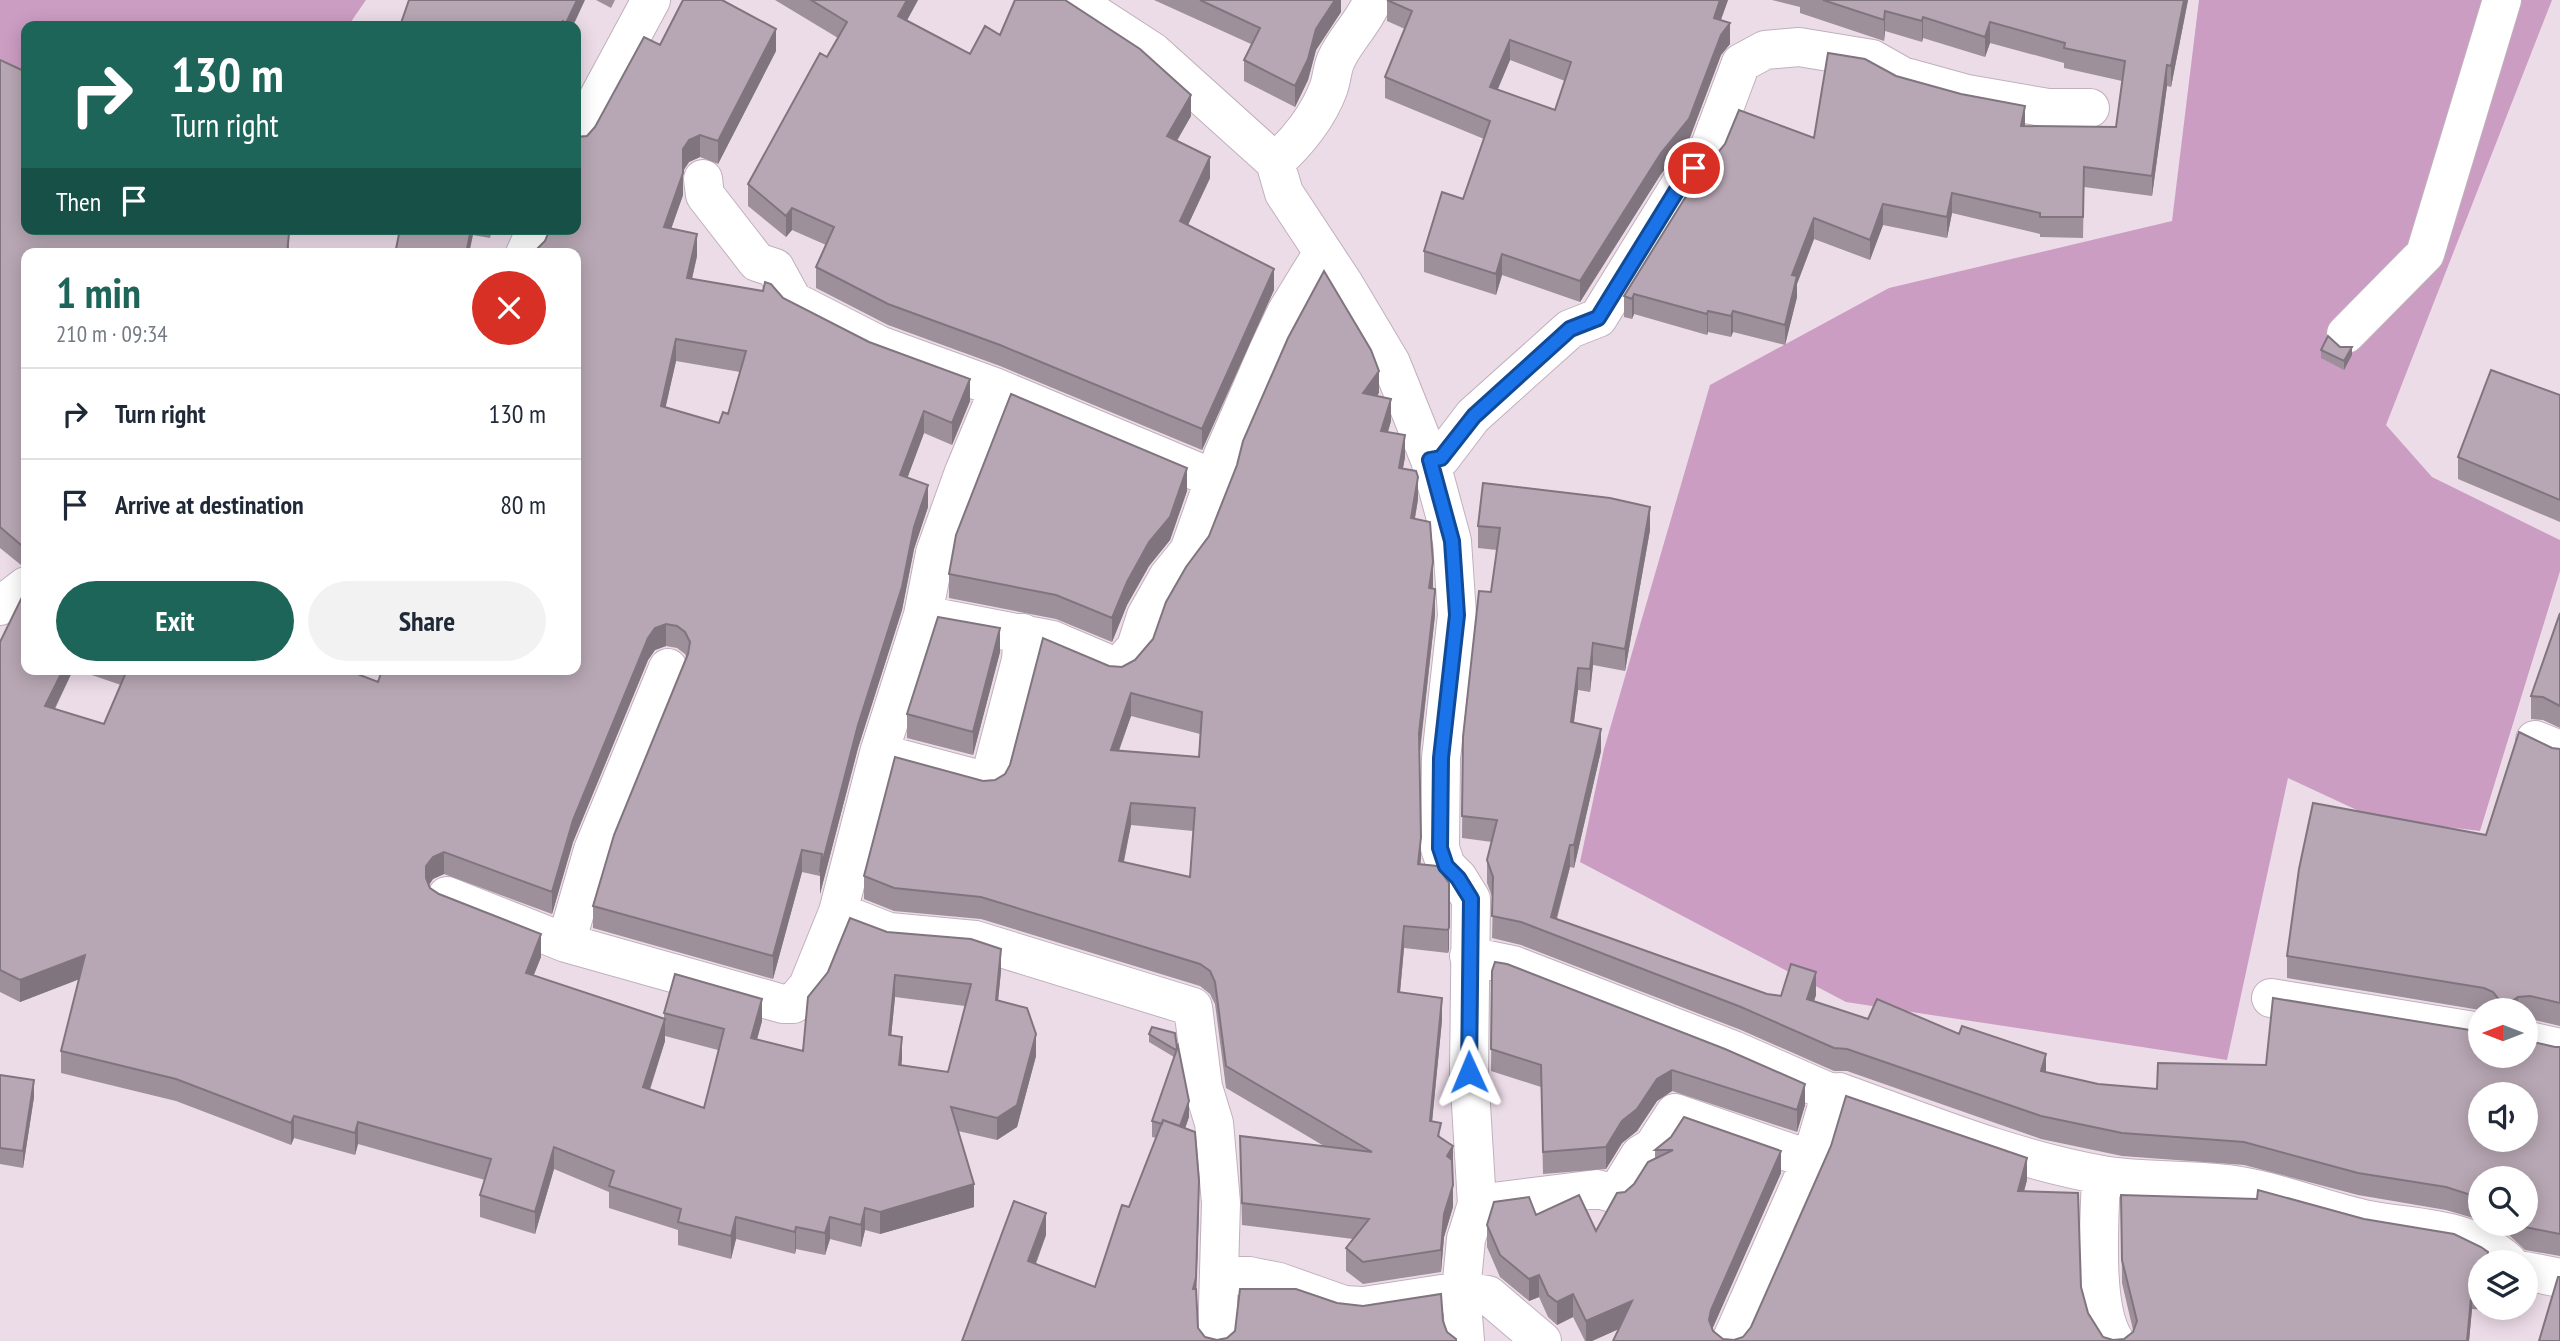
<!DOCTYPE html>
<meta charset="utf-8">
<style>
body{margin:0;font-family:"PT Sans Narrow",sans-serif;background:#f2f2f3;color:#1f2937;height:100vh;display:flex;flex-direction:column;font-size:26px;white-space:nowrap}
*{box-sizing:border-box;margin:0}
p{font-size:23px;color:#747a83}
.icon{flex:none;width:38px;height:38px;fill:none;stroke:currentColor;stroke-width:2;stroke-linecap:round;stroke-linejoin:round}
.map{position:relative;flex:1;overflow:hidden}
.sheet{position:absolute;left:21px;top:248px;width:560px;height:427px;display:flex;flex-direction:column;background:#fff;border-radius:14px;box-shadow:0 4px 18px #0003}
.sheet>*{flex:none}
.hud{position:absolute;left:21px;top:21px;width:560px;height:214px;border-radius:14px;box-shadow:0 4px 18px #0003;background:#1d6559;color:#fff;overflow:hidden}
.needle{width:46px;rotate:270deg}
.fabs{position:absolute;left:2468px;top:998px;display:grid;gap:14px}
.fabs a{display:grid;place-items:center;width:70px;height:70px;border-radius:50%;background:#fff;box-shadow:0 4px 18px #0003;font-size:35px}
.pin{position:absolute;display:grid;place-items:center;width:60px;height:60px;color:#fff;margin:-30px;border:4px solid #fff;border-radius:50%;box-shadow:0 2px 7px #0007}
.me{position:absolute;width:77px;margin:-38px;rotate:359deg;stroke-linejoin:round;filter:drop-shadow(0 0 5px #0008)}
.turn{display:flex;align-items:center;gap:24px;height:147px;padding:0 35px;font-size:32px}
.turn .icon{width:91px;height:91px;stroke-width:2.5}
.turn b{display:block;font-size:49px;line-height:60px}
.then{display:flex;align-items:center;height:66px;padding:0 35px;background:#0003;gap:14px;font-size:26px}
.round{display:grid;place-items:center;flex:none;width:74px;height:74px;border-radius:37px;background:#f2f2f3}
.headline{display:flex;align-items:center;justify-content:space-between;height:119px;padding:0 35px}
h1{font-size:42px;font-weight:700;line-height:52px;color:#1d6559}
.primary-button{display:flex;gap:14px;margin-top:auto;padding:14px 35px}
.primary-button a{flex:1;height:80px;border-radius:42px;background:#1d6559;color:#fff;font-size:28px;font-weight:700;line-height:80px;text-align:center}
.primary-button a+a{background:#f2f2f3;color:#1f2937}
ul{padding:0;list-style:none}
li{display:flex;align-items:center;gap:21px;height:91px;padding:0 35px;border-top:2px solid #e0e1e3}
li div{flex:1}
li b{display:block;font-size:26px}
li em{font-style:normal}
.map>svg:first-child{display:block}
</style>
<div class="map">
<svg width="2560" height="1341" viewBox="0 0 2560 1341">
<rect width="100%" height="100%" fill="#ecdce8"/>
<path fill="#cc9dc3" d="M0 0H366L348 26H26V82L0 68Z
M2199 0H2552L2386 425 2432 477 2560 540V571L2480 831 2374 818 2288 778 2227 1060 1846 1002 1580 862 1604 749 1710 385 1889 288 2172 221Z"/>
<g fill="none" stroke-linecap="round" stroke-linejoin="round">
<defs>
<path id="minor" d="M1073 0 1153 52 1275 162 1284 193 1344 284 1391 363 1430 460 1452 541 1457 615 1441 758 1440 848 1446 866 1458 878 1471 899 1469 1072 1477 1204 1466 1239 1461 1291 1465 1341
M576 139 651 0
M1275 162C1298 142 1319 115 1329 87 1332 78 1332 69 1336 60 1346 38 1363 24 1373 0
M703 179 705 195 757 262 775 268 793 301 879 345 992 386 1217 480
M525 254 536 229
M2346 334 2425 254 2502 0
M1430 460 1441 458 1473 416 1570 329 1598 318 1680 185 1708 151 1741 63 1765 50 1799 47 1872 59 1902 76 1967 94 2048 108H2090
M0 606 26 586
M923 615 1052 640 1118 668 1136 647 1146 616 1168 577 1189 551 1223 455 1268 351 1287 311 1322 254
M2535 740 2560 750
M879 753 923 615 935 553 964 472 995 398 992 386
M447 896 566 943 783 1004H793L808 986 838 912 889 932 975 940 1193 1007 1203 1087 1214 1123 1221 1203 1217 1341
M838 912 879 753 989 782 1021 660 1023 633
M566 943 593 850 668 668
M1469 956 1513 965 1733 1050 1831 1093
M2271 998 2480 1032
M2525 1040 2560 1048
M2101 1175C2100 1217 2092 1307 2115 1341
M1477 1204 1597 1189 1616 1194 1640 1155 1653 1147 1675 1113 1811 1160
M2525 1271 2560 1278
M1219 1275 1249 1276 1279 1282 1344 1305 1364 1306 1461 1291 1488 1295 1542 1341
M1731 1341 1811 1160 1831 1093 1839 1092C1925 1123 2012 1159 2102 1175 2148 1183 2195 1178 2240 1186 2284 1193 2325 1211 2369 1220 2416 1229 2471 1227 2508 1262"/>
</defs>
<use href="#minor" stroke="#c0b0bc" stroke-width="40"/>
<use href="#minor" stroke="#fff" stroke-width="38"/>
</g>
<path fill="#9d909b" fill-rule="evenodd" d="M596 0H615L611 8Z
M775 0H918L907 20 970 54 1000 35 1191 116 1177 141 1210 178 1188 225 1274 290 1202 450 1000 366 888 325 816 288V267L826 245 792 230 786 237 748 206V184L838 38Z
M1154 0H1341V12L1316 50 1308 80 1295 107 1244 81V60L1251 44Z
M1387 0H1728L1721 20 1730 44 1721 55 1689 140 1661 174 1580 302 1502 275 1496 295 1424 272V251L1463 199 1484 139 1385 98V77L1405 29 1387 21ZM1510 60 1565 81 1555 110 1498 89Z
M1772 0H2188L2171 87 2167 86 2152 196 2084 187 2083 238 2040 237V234L1952 213 1947 238 1883 225 1870 260 1814 239 1797 284V297L1785 345 1733 332 1731 337 1708 332 1707 335 1634 314 1632 319 1624 317V296L1814 138 1896 76 2025 126 2116 127 2122 81 2064 68V63L1990 43 1985 57 1923 38 1922 42 1885 31 1884 41 1800 13V7Z
M660 45 776 51 718 164 700 157 689 162 683 171V195L671 229 697 256 692 279 783 298 970 401 952 445 924 433 907 478 928 507 914 549 902 610 858 748 820 894V876L802 872 773 979 593 928V906L687 658 685 654 677 648 666 646 655 650 648 660 573 842 552 914 444 874 433 879 429 885 430 888 439 894 541 957 533 976 664 1018V1013L762 1021 757 1040 803 1051 887 932 1001 971 998 1000 1036 1056 1017 1127 997 1140 958 1131 974 1207 880 1234 865 1230 861 1247 830 1239 825 1255 796 1249 795 1254 736 1239 731 1259 678 1245V1230L609 1208V1192L554 1169 535 1234 480 1217V1195L485 1180 358 1144 355 1155 294 1138 291 1145 176 1101 61 1073V1051L79 979 20 1002 0 992V642L26 670H73L55 709 104 724 121 685 77 670H347L378 682 576 670V229L587 136 595 127ZM676 361 740 372 728 414 719 423 665 408ZM895 997 965 1006 948 1072 901 1066 902 1059 891 1036ZM665 1036 718 1050 704 1108 650 1090 665 1041Z
M0 60 26 229 289 233V254H26V563L25 564 21 565 0 548Z
M400 229H492L490 238 473 235Z
M2340 347 2352 355 2344 370 2321 358V350Z
M1379 393 1377 396 1391 421 1388 432 1405 457 1403 468 1418 499 1415 519 1433 584 1435 615 1420 753V864L1449 883V949L1448 953 1404 948 1400 992 1442 1020 1432 1121 1441 1138 1453 1146V1207L1444 1237 1441 1272 1363 1284 1346 1271V1248L1353 1239 1242 1225 1240 1136 1324 1146 1226 1088 1215 1004 1210 994 1200 986 981 919 894 911 864 899V876L983 781 995 780 1005 774 1109 666 1122 667 1135 660ZM1131 716 1200 734 1199 757 1119 751ZM1131 825 1193 831 1190 877 1124 862Z
M2560 395V522L2458 479V457Z
M1187 491 1170 540 1149 566 1127 605 1112 642 1056 619 949 598V574Z
M1478 526 1650 530 1625 671 1593 665 1590 692 1578 690 1574 722 1601 751 1574 868 1570 867 1557 919 1767 994 1781 996 1816 995 1814 1001 1868 1019 2046 1072 2098 1084 2157 1089 2266 1065 2560 1047V1256L2525 1250 2507 1233 2488 1223H2525L2480 1178V1220L2446 1210 2358 1195 2244 1165 2122 1156 2041 1139 1847 1071H1834L1741 1030 1521 945 1492 938 1493 899 1487 883V860L1492 842 1462 838 1463 737 1491 592 1497 550 1478 548Z
M2560 613V728L2543 720 2531 719V696Z
M1000 652 973 755 907 738V714Z
M2552 748 2560 749V1026L2530 1019H2525V1010H2480L2287 978V956L2486 835Z
M1492 971 1805 1105 1797 1132 1672 1091 1657 1101 1637 1131 1622 1143 1606 1169 1543 1174 1541 1087 1491 1071Z
M1175 1033 1189 1117 1185 1128 1199 1204 1196 1298 1198 1328 1205 1337 1217 1340 1227 1338 1337 1303 1443 1321 1447 1332 1456 1341H962L1046 1235 1036 1264 1095 1287 1129 1207 1156 1138 1152 1137V1121L1174 1057 1149 1042V1034Z
M0 1075 34 1097 23 1168 0 1164Z
M1671 1137 1781 1173 1712 1329 1713 1331 1723 1339 1734 1340 1743 1337 2027 1180 2024 1191 2081 1287 2088 1313 2103 1337 2113 1340 2124 1339 2133 1332V1330L2122 1283 2121 1195 2488 1262H2480V1307H2485V1310L2472 1309 2469 1341H1613L1619 1329 1592 1341H1585L1573 1317 1557 1325 1548 1317 1539 1297 1529 1301 1500 1277 1487 1247V1225L1536 1215 1596 1231 1625 1192 1634 1184 1655 1158V1150Z"/>
<path fill="#80757e" d="M577 0H585L573 26H566V23Z
M907 0H918L898 37V16Z
M1335 0H1341V12L1316 50 1308 80 1295 107V86L1316 29Z
M1720 0H1728L1714 38V18Z
M2184 0H2188L2171 87V66Z
M1885 11V31L1884 41V20Z
M1923 17V38L1922 42V21Z
M1990 22V43L1985 57V37Z
M1730 23V44L1721 55 1689 140 1661 174 1580 302V281L1721 35Z
M776 29V51L718 164V141Z
M1510 40V60L1490 107V87Z
M2167 65V86L2152 196V176Z
M1191 95V116L1167 157V136Z
M2025 106V126H2021Z
M700 135V157L689 162 683 171V149L689 140Z
M1210 157V178L1180 242V221Z
M683 173V195L664 249V227Z
M1952 193V213L1947 238V217Z
M1883 204V225L1870 260V240Z
M792 208V230L786 237V216Z
M1814 218V239L1797 284V297L1785 345V325L1792 275Z
M471 229H473V235L469 254H466Z
M697 234V256L687 300V278Z
M1502 254V275L1496 295V274Z
M1274 269V290L1202 450V429Z
M1634 294V314L1632 319V299Z
M1708 311V332L1707 335V314Z
M1733 311V332L1731 337V316Z
M676 339V361L661 428V406Z
M2352 347V355L2344 370V361Z
M1379 371V393L1363 415V393Z
M970 379V401L952 445V423Z
M1391 399V421L1381 454V431Z
M924 411V433L900 498V475Z
M1405 435V457L1399 490V468Z
M1187 468V491L1170 540 1149 566 1127 605 1112 642V618L1127 582Z
M1418 477V499L1411 540V518Z
M928 485V507L914 549 902 610 858 748 820 894V872L858 725 914 527Z
M1650 507V530L1625 671V649Z
M26 542V563L25 564V544Z
M1433 562V584L1429 611V588Z
M1435 592V615L1419 756V733Z
M666 624V646L655 650 648 660 573 842 552 914V892L573 820 648 638 655 628Z
M1000 628V652L973 755V732Z
M1593 643V665L1590 692V669Z
M1578 668V690L1571 744V722Z
M63 670H73L45 728V706Z
M1131 693V716L1111 772V750Z
M1601 729V751L1574 868V845Z
M1131 803V825L1119 883V861Z
M1421 837V859L1418 886V864Z
M1570 845V867L1552 934 1551 917Z
M802 850V872L773 979V956Z
M444 852V874L433 879 426 889V866L433 857Z
M1449 883V949L1448 953V930Z
M1404 926V948L1398 1014V992Z
M541 934V957L526 995V973Z
M1001 949V971L996 1022V1000Z
M85 955V977L20 1002V980Z
M1816 972V995L1807 1022V999Z
M895 975V997L889 1058V1035Z
M2518 997V1010H2505L2509 1003Z
M1442 998V1020L1430 1143V1121Z
M762 999V1021L751 1060V1038Z
M665 1019V1041L643 1110V1087Z
M1036 1034V1056L1017 1127 997 1140V1118Z
M902 1037V1059L899 1087V1065Z
M2046 1054V1076L2041 1071Z
M1672 1070V1091L1657 1101 1637 1131 1622 1143 1606 1169V1147L1622 1121 1657 1079Z
M34 1080V1097L23 1168V1151Z
M1805 1084V1105L1797 1132V1110Z
M1189 1101V1117L1179 1146V1130Z
M294 1116V1138L291 1145V1123Z
M358 1122V1144L355 1155V1133Z
M1453 1146V1168L1447 1156Z
M554 1147V1169L535 1234V1212Z
M1781 1151V1173L1711 1332 1709 1320 1711 1310Z
M2027 1158V1180L2018 1214V1191Z
M1199 1181V1204L1196 1300 1193 1289Z
M974 1184V1207L880 1234V1212Z
M1453 1185V1207L1444 1237 1441 1272V1250L1444 1214Z
M865 1208V1230L861 1247V1225Z
M1046 1213V1235L1028 1283V1261Z
M736 1217V1239L731 1259V1236Z
M830 1217V1239L825 1255V1233Z
M796 1227V1249L795 1254V1232Z
M1539 1275V1297L1529 1301V1279Z
M2472 1287V1309L2469 1341H2467Z
M1573 1294V1317L1557 1325V1302Z
M1632 1301V1323L1592 1341H1586V1321Z"/>
<path fill="#b7a7b4" stroke="#80757e" stroke-width="2" fill-rule="evenodd" d="M409 0H577L566 23 563 21 561 26H400Z
M683 0H722L776 29 718 141 700 135 689 140 683 149V173L664 227 697 234 687 278 763 291 765 282 771 284 783 298 869 342 970 379 952 423 924 411 900 475 928 485 914 527 902 587 858 725 820 872 822 854 802 850 773 956 593 906 614 835 688 654 690 642 685 632 677 626 666 624 655 628 648 638 573 820 552 892 444 852 433 857 426 866V878L430 888 439 894 541 934 526 973 665 1019 643 1087 704 1108 724 1029 664 1013 675 974 762 999 751 1038 803 1051 808 997 828 972 850 918 887 932 971 939 1001 949 996 1000 1027 1008 1036 1034 1017 1105 997 1118 951 1107 974 1184 880 1212 865 1208 861 1225 830 1217 825 1233 796 1227 795 1232 736 1217 731 1236 678 1222 681 1209 609 1186 614 1171 554 1147 535 1212 480 1195 491 1159 358 1122 355 1133 294 1116 291 1123 176 1079 61 1051 85 955 20 980 0 970V642L24 593 26 591V670H63L45 706 104 724 127 670H347L378 682 382 670H576V254H536V250L545 241 550 229H576V137L587 136 595 127 644 37 660 45ZM676 339 746 351 728 414 723 412 719 423 661 406ZM895 975 971 984 948 1072 899 1065 902 1037 889 1035Z
M811 0H907L898 16 970 54 985 26 1000 35 1015 0H1065L1140 49 1191 95 1167 136 1210 157 1180 221 1274 269 1202 429 1000 345 888 304 816 267 834 227 792 208 786 216 748 184 820 53 827 57 847 22Z
M1200 0H1335L1316 29 1308 59 1295 86 1244 60 1260 28Z
M1387 0H1720L1714 18 1730 23 1721 35 1689 119 1661 153 1580 281 1502 254 1496 274 1424 251 1442 192 1463 199 1490 121 1385 77 1412 11ZM1510 40 1571 62 1555 110 1490 87Z
M1823 0H2184L2171 66 2167 65 2152 176 2084 167 2083 217H2040V213L1952 193 1947 217 1883 204 1870 240 1814 218 1792 275 1797 276 1785 325 1733 311 1731 316 1708 311 1707 314 1634 294 1632 299 1624 296 1698 177 1725 144 1739 110 1814 138 1828 53 1865 59 1896 76 1961 94 2025 106 2021 126 2116 127 2125 61 2064 48 2065 43 1990 22 1985 37 1923 17 1922 21 1885 11 1884 20Z
M0 60 26 72V108L24 113 26 114V229H236L289 233 287 254H26V542L25 544 21 545 0 527Z
M400 229H471L466 254H395Z
M1324 271 1371 350 1379 371 1363 393 1391 399 1381 431 1405 435 1399 468 1416 471 1418 477 1411 518 1430 522 1433 562 1429 588 1435 589V592L1419 733 1421 837 1418 864 1437 866 1449 883V927L1448 930 1404 926 1398 992 1442 998 1430 1121 1441 1123 1438 1136 1453 1146 1447 1156 1452 1160 1453 1185 1444 1214 1441 1250 1363 1262 1346 1248 1369 1219 1242 1203 1240 1136 1372 1152 1226 1066 1215 982 1210 971 1200 964 981 897 894 888 864 876 895 757 983 781 995 780 1005 774 1010 765 1043 638 1109 666 1122 667 1135 660 1153 639 1166 602 1186 567 1209 536 1237 465 1243 441 1288 338ZM1131 693 1202 712 1199 757 1111 750ZM1131 803 1195 808 1190 877 1119 861Z
M2328 336 2340 347H2352L2344 361 2321 350Z
M2491 370 2560 395V500L2458 457Z
M1011 394 1187 468 1170 517 1149 542 1127 582 1112 618 1056 595 949 574 956 535Z
M1483 483 1610 498 1650 507 1625 649 1593 643 1590 669 1578 668 1571 722 1601 729 1574 845H1570L1551 917 1767 994 1781 996 1791 964 1816 972 1807 999 1868 1019 1877 999 1959 1034 1962 1026 2046 1054 2041 1071 2098 1084 2157 1089 2158 1063 2266 1065 2273 998 2476 1031H2480V1055H2525V1040L2555 1047H2560V1234L2525 1227 2521 1223H2525V1178H2480V1198L2446 1187 2358 1173 2244 1142 2122 1133 2041 1116 1847 1049 1834 1048 1741 1007 1521 922 1492 916 1493 877 1487 860 1497 820 1462 816 1463 737 1479 591 1491 592 1500 528 1478 526ZM2480 1094H2525V1139H2480Z
M2560 613V706L2543 697 2531 696Z
M938 617 1000 628 973 732 907 714Z
M2519 732 2552 748 2560 749V1003L2530 996 2518 997 2509 1003 2505 1010H2501L2500 1001 2493 992 2484 988 2287 956 2299 869 2313 803 2486 835Z
M1495 962 1507 964 1725 1049 1805 1084 1797 1110 1672 1070 1657 1079 1637 1109 1622 1121 1606 1147 1543 1152 1541 1065 1491 1049 1492 971Z
M1152 1027 1175 1033 1177 1048 1176 1050 1149 1034Z
M1178 1046 1189 1101 1180 1126 1163 1120 1162 1124 1152 1121Z
M0 1075 34 1080 23 1151 0 1148Z
M1846 1096 2027 1158 2018 1191 2078 1193 2081 1287 2088 1313 2103 1337 2113 1340 2124 1339 2133 1332 2137 1321 2122 1260 2121 1195 2257 1199 2258 1190 2364 1219 2454 1234 2481 1247 2488 1252 2487 1262H2480V1287H2472L2467 1341H1613L1632 1301 1586 1321 1573 1294 1557 1302 1548 1295 1539 1275 1529 1279 1500 1255 1487 1225 1494 1202 1529 1197 1536 1215 1579 1195 1596 1231 1617 1193 1625 1192 1634 1184 1648 1162 1673 1150H1655L1671 1137 1684 1117 1781 1151 1711 1310 1709 1320 1713 1331 1723 1339 1734 1340 1743 1337 1751 1327 1831 1146Z
M1163 1120 1195 1132 1199 1181 1196 1278 1193 1289H1196L1198 1328 1205 1337 1217 1340 1227 1338 1235 1331 1240 1289H1296L1337 1303 1363 1306 1441 1294 1443 1321 1447 1332 1456 1339V1341H962L1014 1201 1046 1213 1028 1261 1095 1287 1122 1205 1129 1207Z
M2558 1277H2560V1341H2539Z"/>
<g fill="none" stroke-linecap="round" stroke-linejoin="round">
<defs>
<path id="route" d="M1469 1072 1471 899 1458 878 1446 866 1440 848 1441 758 1457 615 1452 541 1430 460 1441 458 1474 416 1570 329 1598 318 1680 185 1694 168"/>
</defs>
<use href="#route" stroke="#114b97" stroke-width="18"/>
<use href="#route" stroke="#1a73e8" stroke-width="12"/>
</g>
</svg>
<div class="fabs">
<a><svg class="needle" viewBox="-14 -14 28 28"><path d="M0-13l5 13h-10z" fill="#e53935"/><path d="M0 13l5-13h-10z" fill="#747a83"/></svg></a>
<a><svg class="icon" aria-label="sound" viewBox="0 0 24 24"><path d="M4 9h4l5-4v14l-5-4H4zM17 9q2 3 0 6"/></svg></a>
<a><svg class="icon" aria-label="search" viewBox="0 0 24 24"><circle cx="10" cy="10" r="6"/><path d="M15 15l6 6"/></svg></a>
<a><svg class="icon" aria-label="layers" viewBox="0 0 24 24"><path d="M12 4l9 5-9 5-9-5zM3 14l9 5 9-5"/></svg></a>
</div>
<div class="pin" style="left:1694px;top:168px;background:#d93025"><svg class="icon" aria-label="arrive" viewBox="0 0 24 24"><path d="M6 21V4h12l-3 4 3 4H6"/></svg></div>
<svg class="me" style="left:1469px;top:1072px" viewBox="-20 -20 40 40"><path d="M0-17L14 15 0 8-14 15z" fill="#1a73e8" stroke="#fff" stroke-width="4"/></svg>
<div class="hud">
<div class="turn"><svg class="icon" aria-label="right" viewBox="0 0 24 24"><path d="M7 20v-9h11M14 6l5 5-5 5"/></svg><div><b>130 m</b>Turn right</div></div>
<div class="then">Then<svg class="icon" aria-label="arrive" viewBox="0 0 24 24"><path d="M6 21V4h12l-3 4 3 4H6"/></svg></div>
</div>
<section class="sheet">
<div class="headline"><div><h1>1 min</h1><p>210 m · 09:34</p></div><a class="round" style="background:#d93025;color:#fff"><svg class="icon" aria-label="close" viewBox="0 0 24 24"><path d="M6 6l12 12M18 6L6 18"/></svg></a></div>
<ul>
<li><svg class="icon" aria-label="right" viewBox="0 0 24 24"><path d="M7 20v-9h11M14 6l5 5-5 5"/></svg><div><b>Turn right</b></div><em>130 m</em></li>
<li><svg class="icon" aria-label="arrive" viewBox="0 0 24 24"><path d="M6 21V4h12l-3 4 3 4H6"/></svg><div><b>Arrive at destination</b></div><em>80 m</em></li>
</ul>
<div class="primary-button"><a>Exit</a><a>Share</a></div>
</section>
</div>
